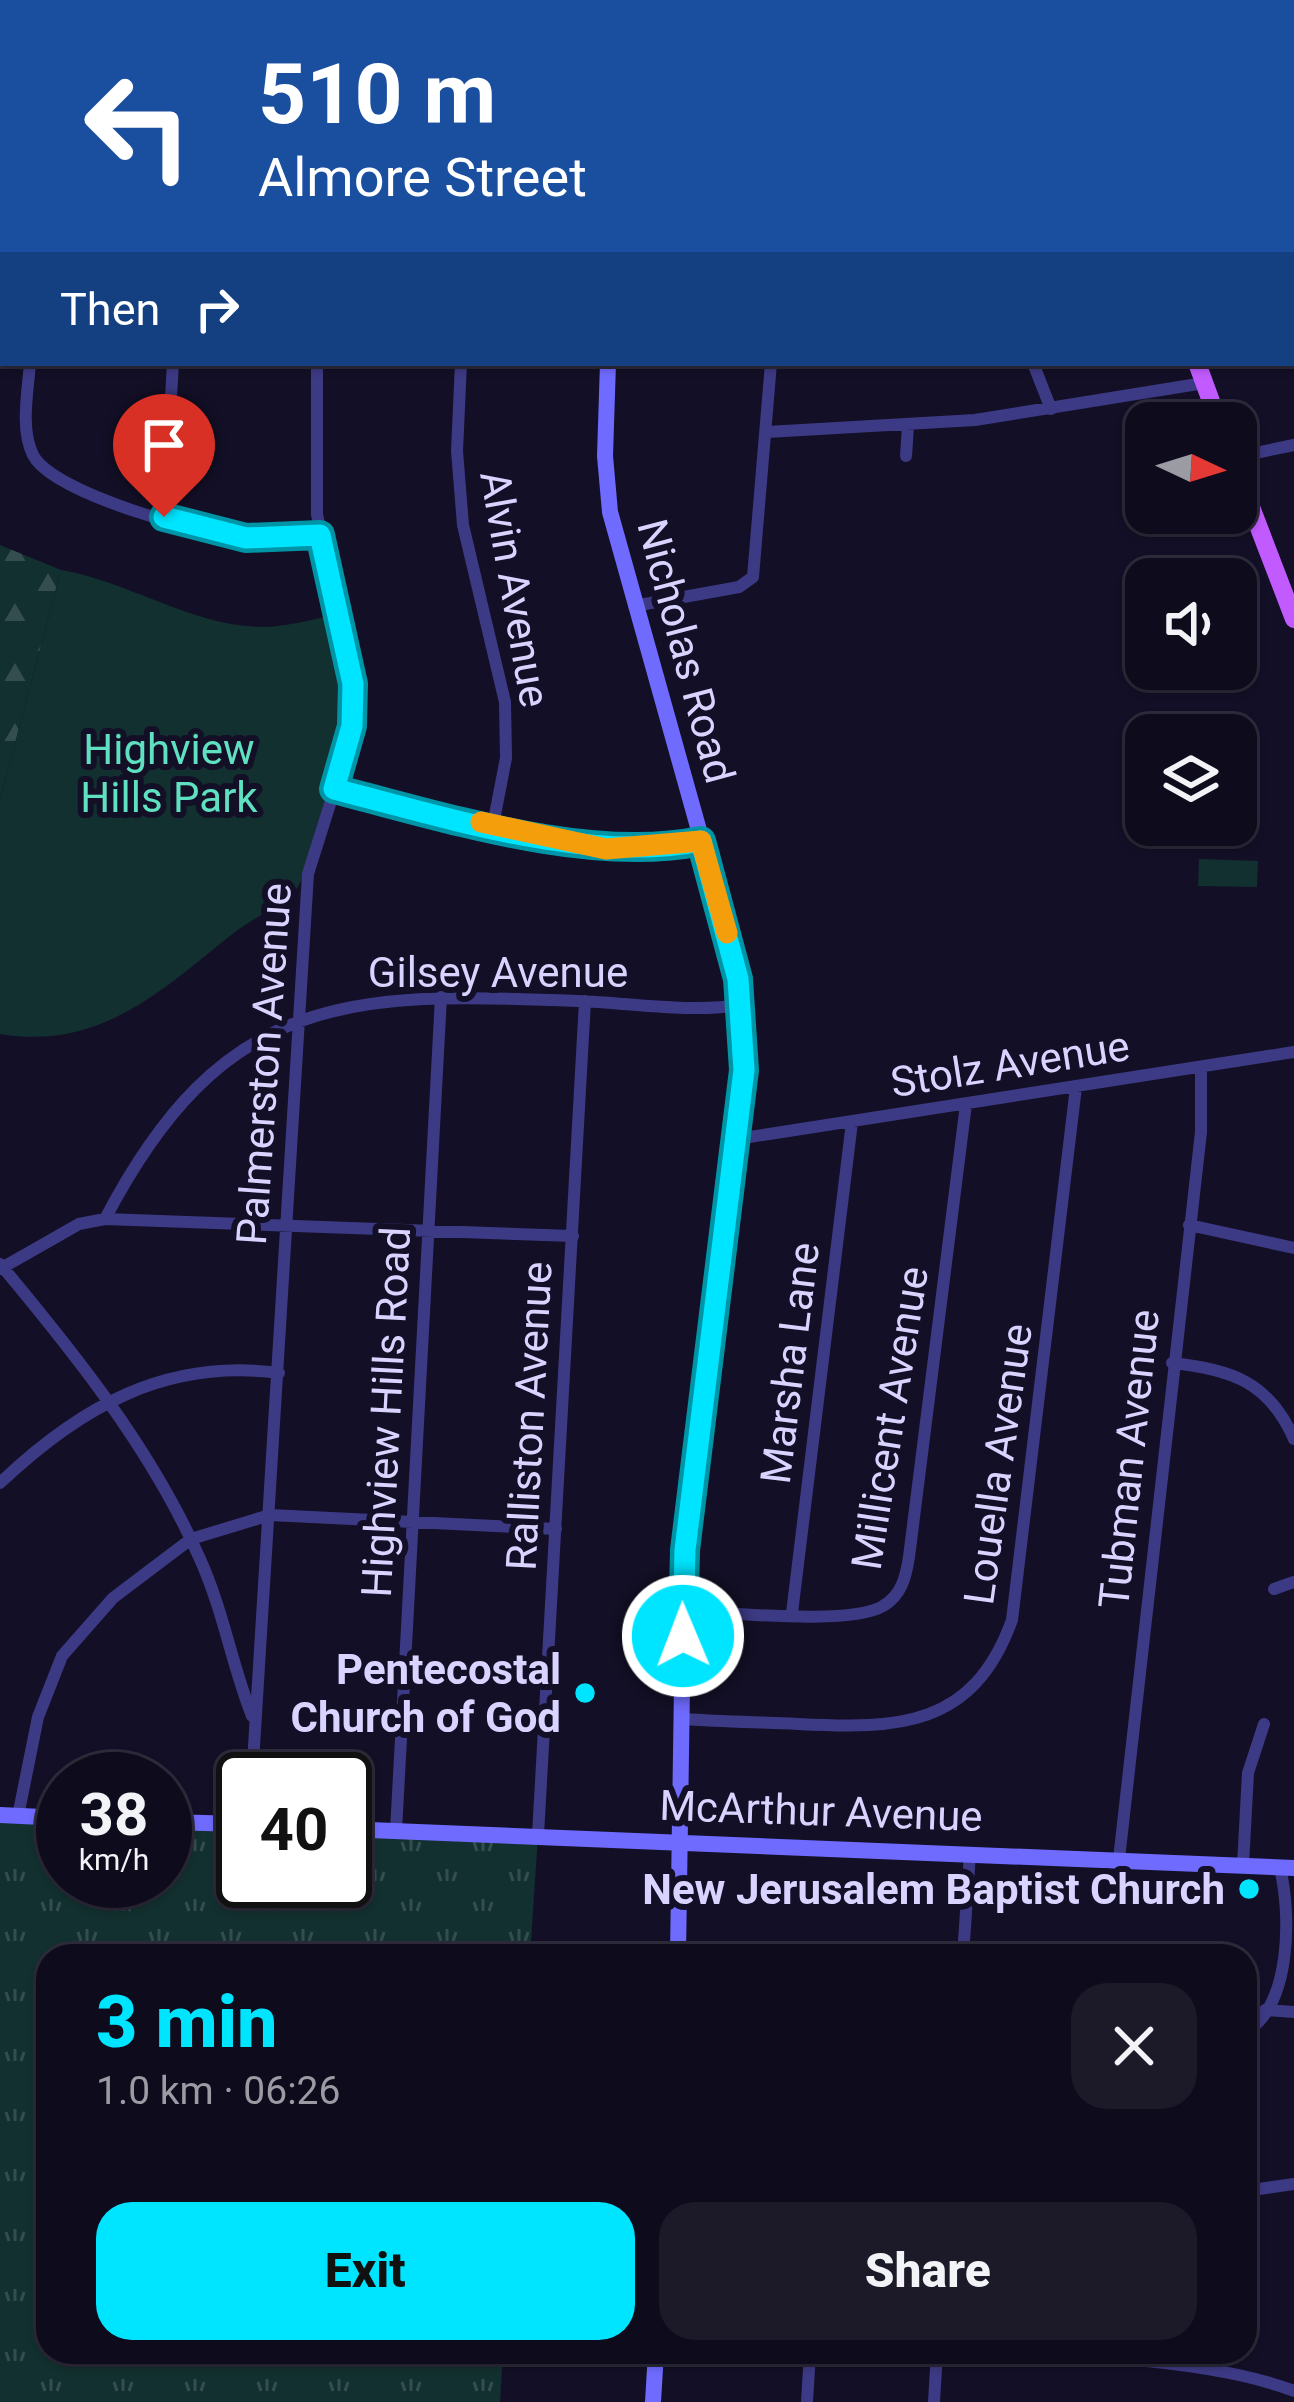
<!DOCTYPE html>
<meta charset="utf-8">
<style>
body{margin:0;font-family:Roboto,sans-serif;background:#1c1929;color:#f1f3f6;height:100vh;display:flex;flex-direction:column;font-size:45px;white-space:nowrap}
*{box-sizing:border-box;margin:0}
p{font-size:39px;color:#9b9ba3}
.icon{flex:none;width:66px;height:66px;fill:none;stroke:currentColor;stroke-width:2;stroke-linecap:round;stroke-linejoin:round}
.map{position:relative;flex:1;overflow:hidden}
.side{position:absolute;left:36px;top:1944px;width:1221px;height:420px;display:flex;flex-direction:column;background:#0e0b1c;border-radius:36px;box-shadow:0 3px 9px #0004,0 0 0 3px #2e2b3b}
.side>*{flex:none}
.banner{position:absolute;left:0px;top:0px;width:1296px;height:366px;box-shadow:0 3px 9px #0004,0 0 0 3px #2e2b3b;background:#1a4fa0;color:#fff;overflow:hidden}
.needle{width:78px;rotate:94deg}
.controls{position:absolute;left:1125px;top:402px;display:grid;gap:24px}
.controls a{display:grid;place-items:center;width:132px;height:132px;border-radius:24px;background:#0e0b1c;box-shadow:0 3px 9px #0004,0 0 0 3px #2e2b3b;font-size:60px}
.speed{position:absolute;left:36px;top:1752px;display:flex;gap:24px;font-size:60px;font-weight:700;text-align:center}
.speed>*{display:grid;place-content:center;width:156px;height:156px;border-radius:50%;background:#0e0b1c;box-shadow:0 3px 9px #0004,0 0 0 3px #2e2b3b;line-height:1}
.speed small{font-size:30px;font-weight:400}
.speed .limit{border:6px solid #111;border-radius:18px;background:#fff;color:#111}
.pin{position:absolute;display:grid;place-items:center;width:102px;height:102px;color:#fff;margin:-123px -51px;border-radius:50% 50% 50% 0;rotate:-45deg;box-shadow:0 0 12px #0007}
.pin .icon{rotate:45deg}
.me{position:absolute;width:132px;margin:-66px;rotate:359deg;stroke-linejoin:round;filter:drop-shadow(0 0 9px #0008)}
.turn{display:flex;align-items:center;gap:42px;height:252px;padding:0 60px;font-size:54px}
.turn .icon{width:156px;height:156px;stroke-width:2.5}
.turn b{display:block;font-size:84px;line-height:102px}
.then{display:flex;align-items:center;height:114px;padding:0 60px;background:#0003;gap:24px;font-size:45px}
.round{display:grid;place-items:center;flex:none;width:126px;height:126px;border-radius:36px;background:#1c1929}
.head{display:flex;align-items:center;justify-content:space-between;height:204px;padding:0 60px}
h1{font-size:72px;font-weight:800;line-height:90px;color:#00e5ff}
.primary-button{display:flex;gap:24px;margin-top:auto;padding:24px 60px}
.primary-button a{flex:1;height:138px;border-radius:36px;background:#00e5ff;color:#111;font-size:48px;font-weight:800;line-height:138px;text-align:center}
.primary-button a+a{background:#1c1929;color:#f1f3f6}
.map>svg:first-child{display:block}
</style>
<div class="map">
<svg width="1294" height="2402" viewBox="0 0 1294 2402">
<defs>
<pattern id="grass-tufts" width="24" height="20" patternUnits="userSpaceOnUse" patternTransform="scale(3)"><rect width="24" height="20" fill="#12302f"/><path d="M3 7l-1-3M5 7V3M7 7l1-3M15 17l-1-3M17 17v-4M19 17l1-3" fill="none" stroke="#344d4e"/></pattern>
<pattern id="forest-firs" width="22" height="20" patternUnits="userSpaceOnUse" patternTransform="scale(3)"><rect width="22" height="20" fill="#12302f"/><path d="M5 1l3.5 6h-7zM16 11l3.5 6h-7z" fill="#344d4e"/></pattern>
</defs>
<rect width="100%" height="100%" fill="#130f26"/>
<path fill="url(#grass-tufts)" d="M0 1815 63 1818V1881H165V1822L243 1824V1881H345V1829L538 1835 530 1956H48V2352H503L500 2402H0Z"/>
<path fill="url(#forest-firs)" d="M0 545 61 570 0 800Z"/>
<path fill="#12302f" d="M61 570C128 581 194 627 263 627 285 627 309 620 330 616 358 720 345 740 313 839 308 853 305 880 295 891 283 904 251 920 235 932 163 989 101 1051 0 1034V800Z
M1199 859 1258 861 1257 887 1198 886Z"/>
<g fill="none" stroke-linecap="round" stroke-linejoin="round">
<path stroke="#3d3a85" stroke-width="12" d="M1293 283H1294
M30 363C28 391 20 429 33 455 52 493 203 535 246 538 271 541 296 539 320 535
M461 363 457 451 463 525 505 702 506 758 493 825
M1033 363 1051 409
M767 432 975 420 1204 383
M906 456 908 426
M1236 457 1294 445
M164 517 173 363
M634 606 739 587 753 577 771 363
M335 789C444 817 590 864 701 841
M737 1139 1294 1052
M105 1219C223 993 347 991 578 1001 631 1003 689 1013 741 1005
M1189 1225 1294 1248
M0 1264C76 1355 152 1450 200 1559 223 1610 232 1665 252 1716
M0 1269 79 1224 105 1219 573 1236
M1172 1363C1231 1369 1269 1382 1294 1439
M0 1483C80 1407 166 1358 279 1373
M1274 1589 1294 1582
M682 1611C726 1612 851 1626 883 1606 902 1595 906 1576 909 1557L966 1104
M792 1613 852 1122
M685 1719C723 1722 760 1722 798 1724 898 1729 973 1728 1012 1620L1076 1087
M252 1779 308 874 347 750 354 705 317 514V363
M18 1816 38 1717 62 1656 113 1598 191 1539 270 1515 556 1529
M396 1831 441 997
M538 1835 585 1001
M1119 1859 1201 1132V1067
M1243 1865 1248 1773 1264 1724
M963 1956 970 1853
M1265 2010 1294 2012
M1245 2033C1292 2005 1291 1914 1280 1868
M1245 2191 1294 2184
M937 2354C1032 2351 1207 2357 1294 2391
M807 2402 810 2352
M934 2402 937 2352"/>
<path stroke="#6f6bff" stroke-width="16" d="M0 56H3
M0 74 3 75
M608 363 605 456 610 512 733 952 744 1033 743 1089 684 1550 678 1956
M0 1815 63 1818
M165 1822 243 1824
M345 1829 1294 1868
M653 2402 656 2352"/>
<path stroke="#c25bff" stroke-width="18" d="M1066 0 1067 3
M1293 100H1294
M1293 120H1294
M1197 363 1219 423
M1236 468 1294 619"/>
</g>
<g fill="none" stroke-linecap="round" stroke-linejoin="round">
<defs>
<path id="route" d="M164 517 246 538 320 535 353 684 352 726 334 789C445 817 589 864 701 841L738 979 744 1070 685 1550 683 1636"/>
</defs>
<use href="#route" stroke="#0095a6" stroke-width="30"/>
<use href="#route" stroke="#00e5ff" stroke-width="21"/>
<path stroke="#f59e0b" stroke-width="21" d="M481 822 606 849 701 841 727 933"/>
</g>
<g fill="#00e5ff" stroke="#130f26" stroke-width="4.5">
<circle cx="585" cy="1693" r="12"/>
<circle cx="1249" cy="1889" r="12"/>
</g>
<g text-anchor="middle" dominant-baseline="central" stroke-width="12" stroke-linejoin="round" paint-order="stroke">
<g font-size="42" fill="#d9d4ff" stroke="#130f26">
<text transform="translate(515 589) rotate(80)">Alvin Avenue</text>
<text transform="translate(686 651) rotate(75)">Nicholas Road</text>
<text x="498" y="972">Gilsey Avenue</text>
<text transform="translate(264 1064) rotate(-86)">Palmerston Avenue</text>
<text transform="translate(1010 1064) rotate(-9)">Stolz Avenue</text>
<text transform="translate(790 1363) rotate(-83)">Marsha Lane</text>
<text transform="translate(386 1412) rotate(-87)">Highview Hills Road</text>
<text transform="translate(529 1416) rotate(-87)">Ralliston Avenue</text>
<text transform="translate(890 1418) rotate(-81)">Millicent Avenue</text>
<text transform="translate(1129 1459) rotate(-84)">Tubman Avenue</text>
<text transform="translate(998 1464) rotate(-82)">Louella Avenue</text>
<text transform="translate(821 1811) rotate(2)">McArthur Avenue</text>
</g>
<g font-size="42" fill="#5fe0c0" stroke="#130f26">
<text x="169" y="749">Highview<tspan x="169" dy="48">Hills Park</tspan></text>
</g>
<g font-size="42" font-weight="bold" fill="#d9d4ff" stroke="#130f26" text-anchor="end">
<text x="561" y="1669">Pentecostal<tspan x="561" dy="48">Church of God</tspan></text>
<text x="1225" y="1889">New Jerusalem Baptist Church</text>
</g>
</g>
</svg>
<div class="controls">
<a><svg class="needle" viewBox="-14 -14 28 28"><path d="M0-13l5 13h-10z" fill="#e53935"/><path d="M0 13l5-13h-10z" fill="#9b9ba3"/></svg></a>
<a><svg class="icon" aria-label="sound" viewBox="0 0 24 24"><path d="M4 9h4l5-4v14l-5-4H4zM17 9q2 3 0 6"/></svg></a>
<a><svg class="icon" aria-label="layers" viewBox="0 0 24 24"><path d="M12 4l9 5-9 5-9-5zM3 14l9 5 9-5"/></svg></a>
</div>
<div class="speed"><div>38<small>km/h</small></div><div class="limit">40</div></div>
<div class="pin" style="left:164px;top:517px;background:#d93025"><svg class="icon" aria-label="arrive" viewBox="0 0 24 24"><path d="M6 21V4h12l-3 4 3 4H6"/></svg></div>
<svg class="me" style="left:683px;top:1636px" viewBox="-20 -20 40 40"><circle r="17" fill="#00e5ff" stroke="#fff" stroke-width="3"/><path d="M0-11L8 9 0 5-8 9z" fill="#fff"/></svg>
<div class="banner">
<div class="turn"><svg class="icon" aria-label="left" viewBox="0 0 24 24"><path d="M17 20v-9H6M10 6l-5 5 5 5"/></svg><div><b>510 m</b>Almore Street</div></div>
<div class="then">Then<svg class="icon" aria-label="right" viewBox="0 0 24 24"><path d="M7 20v-9h11M14 6l5 5-5 5"/></svg></div>
</div>
<section class="side">
<div class="head"><div><h1>3 min</h1><p>1.0 km · 06:26</p></div><a class="round"><svg class="icon" aria-label="close" viewBox="0 0 24 24"><path d="M6 6l12 12M18 6L6 18"/></svg></a></div>
<div class="primary-button"><a>Exit</a><a>Share</a></div>
</section>
</div>
